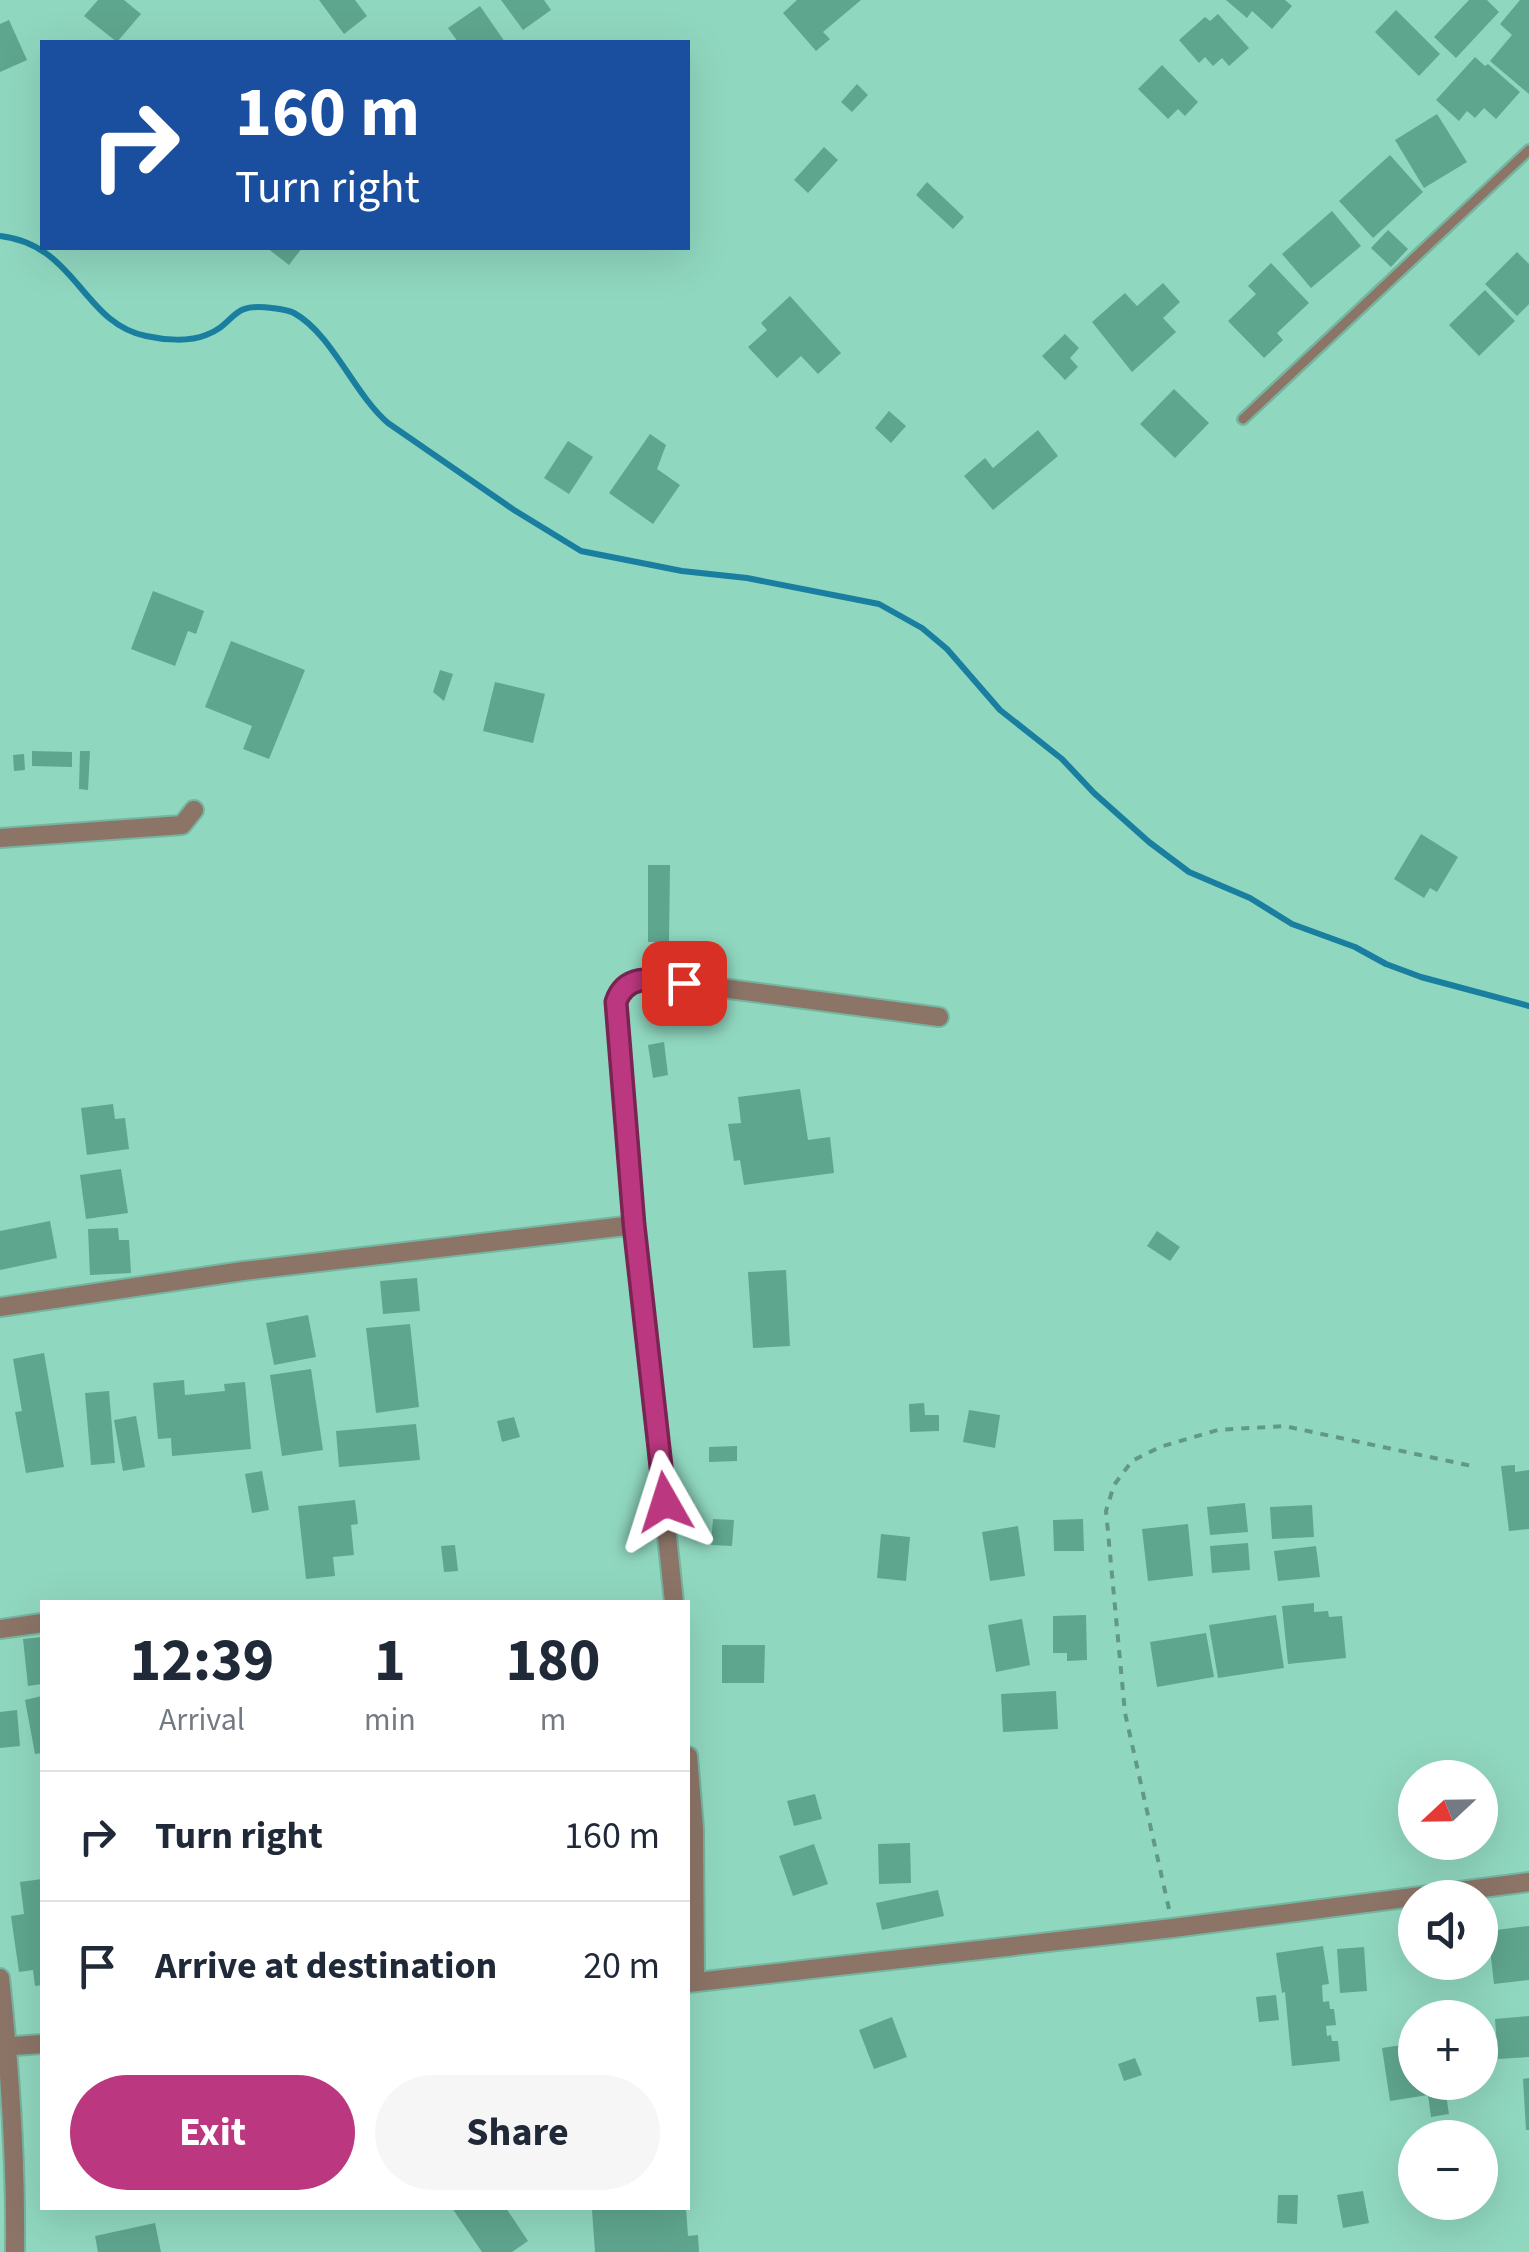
<!DOCTYPE html>
<meta charset="utf-8">
<style>
body{margin:0;font-family:"Source Sans 3",sans-serif;background:#f6f6f7;color:#1f2937;height:100vh;display:flex;flex-direction:column;font-size:38px;white-space:nowrap}
*{box-sizing:border-box;margin:0}
p{font-size:32px;color:#747a83}
.icon{flex:none;width:55px;height:55px;fill:none;stroke:currentColor;stroke-width:2;stroke-linecap:round;stroke-linejoin:round}
.map{position:relative;flex:1;overflow:hidden}
.panel{position:absolute;left:40px;top:1600px;width:650px;height:610px;display:flex;flex-direction:column;background:#fff;border-radius:0px;box-shadow:0 10px 40px #0002}
.panel>*{flex:none}
.hud{position:absolute;left:40px;top:40px;width:650px;height:210px;border-radius:0px;box-shadow:0 10px 40px #0002;background:#1a4fa0;color:#fff;overflow:hidden}
.needle{width:65px;rotate:248deg}
.controls{position:absolute;left:1398px;top:1760px;display:grid;gap:20px}
.controls a{display:grid;place-items:center;width:100px;height:100px;border-radius:50%;background:#fff;box-shadow:0 10px 40px #0002;font-size:50px}
.pin{position:absolute;display:grid;place-items:center;width:85px;height:85px;color:#fff;margin:-42px;border-radius:20px;box-shadow:0 5px 15px #0006}
.me{position:absolute;width:110px;margin:-55px;rotate:354deg;stroke-linejoin:round;filter:drop-shadow(0 0 8px #0008)}
.turn{display:flex;align-items:center;gap:35px;height:210px;padding:0 30px;font-size:45px}
.turn .icon{width:130px;height:130px;stroke-width:2.5}
.turn b{display:block;font-size:70px;line-height:85px}
.eta{display:flex;justify-content:space-evenly;align-items:center;height:170px;text-align:center}
.eta b{font-size:60px;font-weight:700;line-height:70px}
.primary-button{display:flex;gap:20px;margin-top:auto;padding:20px 30px}
.primary-button a{flex:1;height:115px;border-radius:60px;background:#bb3880;color:#fff;font-size:40px;font-weight:700;line-height:115px;text-align:center}
.primary-button a+a{background:#f6f6f7;color:#1f2937}
ul{padding:0;list-style:none}
li{display:flex;align-items:center;gap:30px;height:130px;padding:0 30px;border-top:2px solid #e0e1e3}
li div{flex:1}
li b{display:block;font-size:38px}
li em{font-style:normal}
.map>svg:first-child{display:block}
</style>
<div class="map">
<svg width="1529" height="2252" viewBox="0 0 1529 2252">
<rect width="100%" height="100%" fill="#90d7bf"/>
<g fill="none" stroke-linecap="round" stroke-linejoin="round">
<path stroke="#197e9f" stroke-width="6" d="M0 236C77 245 82 323 146 336 164 340 189 342 206 335 238 323 228 302 272 308 279 309 288 310 294 313 332 334 354 394 388 423L514 510 581 551 682 571 747 578 879 604 922 628 947 649 1000 710 1062 759 1094 793 1149 842 1189 872 1250 898 1292 924 1355 947 1386 964 1421 977 1529 1006"/>
</g>
<path fill="#5fa68f" d="M98 0H124L141 14 117 42 84 16Z
M319 0H355L367 16 344 34Z
M501 0H544L551 10 523 30Z
M797 0H861L823 32 830 39 816 51 783 13Z
M1226 0H1285L1292 6 1272 29 1252 11 1247 18Z
M1469 0H1487L1499 12 1456 58 1434 37Z
M1520 0H1529V94L1490 61 1512 35 1500 24Z
M480 6 505 42H458L448 28Z
M1396 10 1440 54 1419 76 1375 32Z
M1218 14 1249 48 1229 66 1222 58 1213 66 1205 57 1199 63 1179 40 1205 17 1210 21Z
M9 20 27 60 0 72V24Z
M1475 57 1485 66 1488 64 1520 92 1496 119 1484 108 1475 118 1467 111 1459 121 1436 100Z
M1162 65 1198 102 1185 116 1178 109 1168 119 1138 89Z
M857 84 868 95 852 112 841 102Z
M1437 114 1467 162 1424 188 1395 140Z
M824 147 838 160 808 193 794 180Z
M1390 155 1423 192 1373 238 1339 201Z
M927 182 964 217 953 229 916 195Z
M1332 211 1361 246 1311 288 1282 254Z
M1388 230 1408 249 1391 267 1371 248Z
M267 248H302L289 265Z
M1517 252 1529 264V304L1517 316 1485 284Z
M1271 263 1309 303 1277 333 1283 340 1264 358 1228 321 1256 294 1248 286Z
M1163 283 1180 302 1163 318 1176 332 1132 372 1092 322 1125 293 1137 306Z
M1485 290 1515 321 1479 356 1449 325Z
M790 296 841 353 818 374 801 356 777 378 748 347 767 330 761 323Z
M1065 334 1079 348 1070 358 1078 367 1065 380 1042 356Z
M1174 389 1209 423 1175 458 1140 424Z
M889 411 906 426 891 443 875 428Z
M1038 430 1058 456 993 510 964 476 985 458 993 468Z
M650 434 666 445 657 469 680 485 653 524 609 493Z
M568 441 593 457 569 494 544 478Z
M153 591 204 611 196 634 188 631 175 666 131 649Z
M231 641 305 670 269 759 243 749 252 726 205 707Z
M440 670 453 674 444 701 433 692Z
M495 682 545 694 533 743 483 731Z
M32 751 72 752V767L32 766Z
M80 751H90L88 790 79 789Z
M24 754 25 770 14 771 13 755Z
M1421 834 1458 857 1437 892 1430 888 1424 898 1394 879Z
M648 865H670L669 942H648Z
M664 1042 668 1075 653 1078 648 1045Z
M800 1089 808 1140 830 1137 834 1173 744 1185 740 1160 734 1161 728 1124 741 1123 738 1097Z
M113 1104 115 1119 125 1118 129 1149 87 1155 81 1108Z
M121 1169 128 1213 86 1219 80 1175Z
M50 1221 57 1258 0 1270V1231Z
M118 1228 119 1240H129L131 1273 90 1275 88 1229Z
M1157 1231 1180 1247 1170 1261 1147 1246Z
M786 1270 790 1346 753 1348 748 1272Z
M417 1278 420 1311 383 1314 380 1281Z
M308 1315 316 1357 274 1365 266 1323Z
M410 1324 419 1407 376 1413 366 1328Z
M44 1353 64 1467 26 1473 15 1412 22 1411 13 1359Z
M311 1369 323 1450 282 1456 270 1375Z
M184 1380 185 1395 225 1391 224 1384 245 1382 251 1449 172 1456 171 1438 158 1439 153 1383Z
M109 1391 115 1463 91 1465 85 1393Z
M924 1403 925 1415H939V1431L910 1432 909 1404Z
M969 1410 1000 1415 995 1448 963 1442Z
M136 1416 145 1467 123 1471 114 1420Z
M514 1417 520 1437 502 1442 497 1421Z
M416 1424 420 1460 339 1467 336 1431Z
M737 1446V1461L709 1462V1447Z
M1515 1465V1472L1529 1470V1529L1509 1531 1501 1466Z
M262 1471 269 1510 252 1513 245 1474Z
M355 1500 358 1524 351 1525 354 1555 333 1557 335 1576 306 1579 298 1506Z
M1245 1503 1248 1532 1210 1535 1207 1507Z
M1312 1505 1314 1537 1272 1539 1270 1507Z
M713 1519 734 1520 732 1546 711 1545Z
M1083 1519 1084 1551H1054L1053 1520Z
M1188 1524 1193 1576 1148 1581 1142 1529Z
M1018 1526 1025 1576 990 1581 982 1532Z
M881 1534 910 1537 906 1581 877 1578Z
M1248 1543 1250 1570 1212 1573 1210 1546Z
M455 1545 458 1571 444 1572 441 1546Z
M1316 1546 1320 1577 1278 1581 1274 1551Z
M1314 1603V1612L1328 1611 1329 1617 1342 1616 1346 1658 1288 1664 1282 1606Z
M1086 1615 1087 1660 1067 1661V1653H1053V1616Z
M1276 1615 1284 1668 1218 1678 1209 1625Z
M1022 1619 1030 1665 996 1672 988 1625Z
M1206 1633 1214 1677 1157 1687 1150 1642Z
M42 1637V1684L28 1686 23 1639Z
M722 1645H765L764 1683H722Z
M1056 1691 1058 1729 1003 1732 1001 1694Z
M42 1696V1753L35 1754 25 1700Z
M17 1710 20 1746 0 1748V1712Z
M815 1794 822 1819 794 1826 787 1801Z
M910 1843 911 1883 879 1884 878 1844Z
M814 1844 828 1884 793 1896 779 1856Z
M42 1879V1985L35 1986 33 1970 19 1972 11 1916 24 1914 20 1882Z
M938 1890 944 1916 882 1930 876 1903Z
M1529 1926V1980L1494 1984 1488 1931Z
M1323 1946 1329 1984 1322 1985 1323 2002 1329 2001 1330 2009H1334L1336 2025 1326 2026 1327 2036 1331 2035 1332 2041H1338L1340 2061 1292 2066 1285 1992 1282 1993 1276 1953Z
M1364 1947 1367 1991 1340 1993 1337 1949Z
M1276 1995 1279 2020 1259 2022 1256 1997Z
M1529 2016V2057L1498 2059 1495 2019Z
M892 2017 907 2057 874 2069 859 2030Z
M1415 2043V2082H1444L1449 2114 1431 2117 1428 2095 1390 2101 1382 2048Z
M1135 2058 1142 2075 1124 2081 1118 2064Z
M1529 2078V2130H1526L1523 2079Z
M1363 2191 1369 2223 1343 2228 1337 2195Z
M1278 2195H1298L1297 2224 1277 2223Z
M452 2208H506L528 2241 512 2252H482Z
M633 2208H686L688 2236 698 2235 699 2252H595L592 2210Z
M155 2223 161 2252H98L95 2236Z"/>
<g fill="none" stroke-linecap="round" stroke-linejoin="round">
<defs>
<path id="lane" d="M1243 419 1529 150"/>
<path id="street" d="M0 838 182 825 194 810
M0 1307 243 1271 634 1225
M674 1602 634 1225 616 1003C622 985 630 982 647 978L939 1017
M0 1629 42 1623
M688 1756 694 1829 695 1982
M0 1978C10 2069 16 2160 15 2252
M688 1983 1173 1928 1529 1882
M0 2047 42 2044"/>
</defs>
<use href="#lane" stroke="#76b5a0" stroke-width="14"/>
<use href="#street" stroke="#76b5a0" stroke-width="22"/>
<path stroke="#619986" stroke-width="4" stroke-dasharray="8 8" stroke-linecap="butt" d="M1169 1909 1125 1713 1106 1511 1114 1485 1132 1461 1160 1447 1218 1430 1284 1426 1472 1466"/>
<use href="#lane" stroke="#8c7467" stroke-width="9"/>
<use href="#street" stroke="#8c7467" stroke-width="18"/>
</g>
<g fill="none" stroke-linecap="round" stroke-linejoin="round">
<defs>
<path id="route" d="M665 1502 634 1225 616 1002C626 971 658 980 684 983"/>
</defs>
<use href="#route" stroke="#7a2453" stroke-width="25"/>
<use href="#route" stroke="#bb3880" stroke-width="18"/>
</g>
</svg>
<div class="controls">
<a><svg class="needle" viewBox="-14 -14 28 28"><path d="M0-13l5 13h-10z" fill="#e53935"/><path d="M0 13l5-13h-10z" fill="#747a83"/></svg></a>
<a><svg class="icon" aria-label="sound" viewBox="0 0 24 24"><path d="M4 9h4l5-4v14l-5-4H4zM17 9q2 3 0 6"/></svg></a>
<a>+</a>
<a>−</a>
</div>
<div class="pin" style="left:684px;top:983px;background:#d93025"><svg class="icon" aria-label="arrive" viewBox="0 0 24 24"><path d="M6 21V4h12l-3 4 3 4H6"/></svg></div>
<svg class="me" style="left:665px;top:1502px" viewBox="-20 -20 40 40"><path d="M0-17L14 15 0 8-14 15z" fill="#bb3880" stroke="#fff" stroke-width="4"/></svg>
<div class="hud">
<div class="turn"><svg class="icon" aria-label="right" viewBox="0 0 24 24"><path d="M7 20v-9h11M14 6l5 5-5 5"/></svg><div><b>160 m</b>Turn right</div></div>
</div>
<section class="panel">
<div class="eta">
<div><b>12:39</b><p>Arrival</p></div>
<div><b>1</b><p>min</p></div>
<div><b>180</b><p>m</p></div>
</div>
<ul>
<li><svg class="icon" aria-label="right" viewBox="0 0 24 24"><path d="M7 20v-9h11M14 6l5 5-5 5"/></svg><div><b>Turn right</b></div><em>160 m</em></li>
<li><svg class="icon" aria-label="arrive" viewBox="0 0 24 24"><path d="M6 21V4h12l-3 4 3 4H6"/></svg><div><b>Arrive at destination</b></div><em>20 m</em></li>
</ul>
<div class="primary-button"><a>Exit</a><a>Share</a></div>
</section>
</div>
